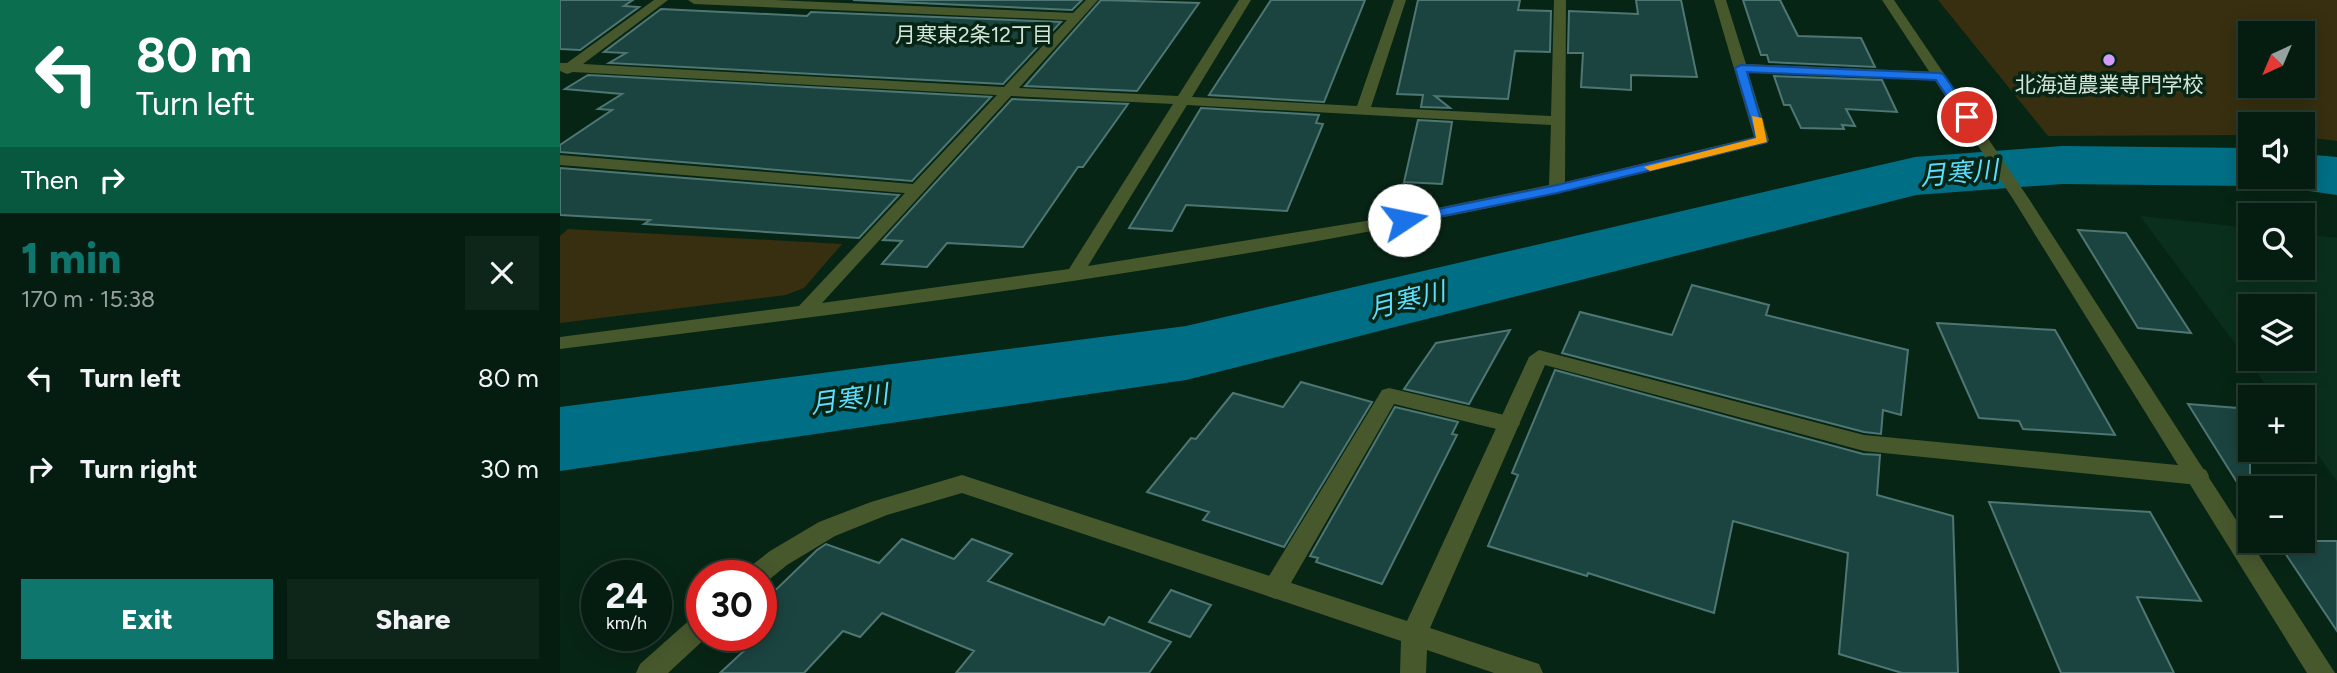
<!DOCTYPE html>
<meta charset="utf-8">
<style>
body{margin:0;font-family:Figtree,"Noto Sans JP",sans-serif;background:#0e2519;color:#f1f3f6;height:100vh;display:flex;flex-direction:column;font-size:26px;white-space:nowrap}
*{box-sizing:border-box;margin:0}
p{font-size:23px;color:#97a19f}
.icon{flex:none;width:38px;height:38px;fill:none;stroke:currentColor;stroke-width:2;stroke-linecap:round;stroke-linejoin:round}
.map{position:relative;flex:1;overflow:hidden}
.drawer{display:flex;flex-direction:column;background:#051c10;width:560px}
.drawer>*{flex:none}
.banner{background:#0b6e4f;color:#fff;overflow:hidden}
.needle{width:46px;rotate:224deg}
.buttons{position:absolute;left:1678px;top:21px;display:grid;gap:14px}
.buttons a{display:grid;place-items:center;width:77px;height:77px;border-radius:0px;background:#051c10;box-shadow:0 4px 18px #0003,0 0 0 2px #263a30;font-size:35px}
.speed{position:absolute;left:21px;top:560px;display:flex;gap:14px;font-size:35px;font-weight:700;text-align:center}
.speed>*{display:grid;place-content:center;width:91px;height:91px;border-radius:50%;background:#051c10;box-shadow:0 4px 18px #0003,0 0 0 2px #263a30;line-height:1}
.speed small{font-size:18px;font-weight:400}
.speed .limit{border:10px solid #d22;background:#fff;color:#111}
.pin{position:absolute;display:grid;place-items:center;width:60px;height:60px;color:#fff;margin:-30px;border:4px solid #fff;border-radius:50%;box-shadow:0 2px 7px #0007}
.me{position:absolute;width:77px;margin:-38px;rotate:79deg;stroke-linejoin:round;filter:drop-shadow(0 0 5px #0008)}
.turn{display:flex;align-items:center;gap:24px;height:147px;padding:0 21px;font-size:32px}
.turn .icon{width:91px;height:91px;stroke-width:2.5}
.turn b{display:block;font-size:49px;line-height:60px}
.then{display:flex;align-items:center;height:66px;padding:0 21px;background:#0003;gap:14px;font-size:26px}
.round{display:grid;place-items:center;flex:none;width:74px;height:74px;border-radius:0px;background:#0e2519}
.overview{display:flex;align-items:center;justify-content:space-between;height:119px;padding:0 21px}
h1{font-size:42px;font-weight:800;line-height:52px;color:#0f766e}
.button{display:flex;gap:14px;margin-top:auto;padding:14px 21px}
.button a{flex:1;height:80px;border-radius:0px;background:#0f766e;color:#fff;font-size:28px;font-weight:800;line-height:80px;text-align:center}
.button a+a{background:#0e2519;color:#f1f3f6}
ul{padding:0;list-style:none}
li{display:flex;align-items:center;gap:21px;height:91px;padding:0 21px}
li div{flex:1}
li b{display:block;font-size:26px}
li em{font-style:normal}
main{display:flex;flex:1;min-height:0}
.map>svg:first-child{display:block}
</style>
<main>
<section class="drawer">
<div class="banner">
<div class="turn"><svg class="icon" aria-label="left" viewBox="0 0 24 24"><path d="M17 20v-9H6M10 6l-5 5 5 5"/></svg><div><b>80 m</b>Turn left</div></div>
<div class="then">Then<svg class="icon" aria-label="right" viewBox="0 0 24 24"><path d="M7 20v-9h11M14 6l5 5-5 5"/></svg></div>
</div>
<div class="overview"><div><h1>1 min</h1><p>170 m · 15:38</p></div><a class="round"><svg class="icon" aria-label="close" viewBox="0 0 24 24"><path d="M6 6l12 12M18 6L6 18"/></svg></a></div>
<ul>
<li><svg class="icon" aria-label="left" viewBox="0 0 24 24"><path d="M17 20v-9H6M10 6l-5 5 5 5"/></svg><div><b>Turn left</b></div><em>80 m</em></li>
<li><svg class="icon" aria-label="right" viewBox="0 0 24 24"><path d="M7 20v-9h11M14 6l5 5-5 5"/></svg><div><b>Turn right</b></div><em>30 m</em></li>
</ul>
<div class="button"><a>Exit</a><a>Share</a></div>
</section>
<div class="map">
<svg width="1777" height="673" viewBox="0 0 1777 673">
<rect width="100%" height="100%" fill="#072515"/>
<path fill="#0a301d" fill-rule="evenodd" d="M1580 216 1690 228V268H1743V234L1777 238V481L1743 435V397H1715ZM1690 306H1743V359H1690Z"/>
<path fill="#372f0f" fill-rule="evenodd" d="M1378 0H1777V141L1743 137V124H1690V135L1488 136ZM1690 33H1743V86H1690Z
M8 229 282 244 244 288 226 295 0 323V236Z"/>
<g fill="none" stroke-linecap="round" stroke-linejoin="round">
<path fill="#006f85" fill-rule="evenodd" d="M1502 146 1690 148V177H1743V154L1777 157V195L1720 187 1714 178 1690 186 1502 184 1356 195 626 380 0 471V407L626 326 1355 157Z"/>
</g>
<path fill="#1b4440" stroke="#4e7773" stroke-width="2" d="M0 0H73L64 6 79 7 20 50 0 49Z
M293 0H522L512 10Z
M541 0 639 3 577 91 465 86Z
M711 0H805L764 102 649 95Z
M858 0H960L958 10 991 11 990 52 955 51 948 99 875 96 890 108 861 107 863 95 837 94Z
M1076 0H1121L1137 77 1071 75V90L1021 87 1023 53H1008L1009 11 1078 14Z
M1183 0H1220L1238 36 1301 38 1315 67 1209 62 1207 55H1201Z
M101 9 247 16 251 12 501 22 443 84 49 63 66 53 44 52Z
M28 75 431 97 352 181 0 152V145L52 110 38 109 62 94 5 89Z
M1214 76 1322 80 1337 112 1286 109 1295 126 1282 125 1284 129 1241 128 1230 105H1224Z
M452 99 568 104 523 167H518L463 247 387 243 367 267 322 264 342 241 323 240Z
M641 108 759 115 756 123 763 124 727 211 626 205 612 231 569 228Z
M858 120 892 122 882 184 844 182Z
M0 168 339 195 299 238 84 224 90 220 0 215Z
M1518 230 1566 233 1631 333 1578 328Z
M1132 285 1209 305 1206 315 1348 350 1341 415 1323 410 1321 434 1304 432 1002 353 1020 312 1112 335Z
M1377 323 1495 330 1555 435 1463 429 1459 421 1419 418Z
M950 330 909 404 844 389 876 343Z
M995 370 1303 454 1320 455 1317 495 1393 516 1398 673H1342L1279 654 1288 553 1173 521 1154 613 1028 573 1027 576 928 546 958 475 952 473Z
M741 382 812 402 724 547 643 520 649 512 587 492 631 438 636 439 673 393 723 407Z
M1628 404 1678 408 1690 426V503Z
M835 407 898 422 892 434 897 435 822 584 756 562 758 558 750 556Z
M1429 502 1590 512 1641 601 1577 597 1614 673H1501Z
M342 539 394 559 412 539 452 554 428 581 544 625 549 617 611 642 589 673H396L414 651 322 613 300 637 283 631 244 673H160L201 635V604L257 550 266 544 319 563Z
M1717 541H1777V631Z
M611 590 651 605 630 637 589 622Z"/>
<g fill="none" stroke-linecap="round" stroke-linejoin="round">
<path fill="#48582d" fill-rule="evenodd" d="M829 388 949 416 956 419 960 424 956 429 949 432 834 404 724 595 715 599 706 595 703 588 706 581 822 390Z"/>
<path fill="#48582d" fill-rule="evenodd" d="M94 0H108L23 64 444 87 507 20 134 4 128 0H214L513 13 526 0H538L459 88 618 96 679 0H691L632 97 797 106 834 0H846L811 107 991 116 994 0H1006L1005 182 1194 137 1154 0H1166L1186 64 1379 72 1386 76 1379 80 1188 72 1209 140 1207 143C1101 169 996 195 889 216 595 275 297 312 0 349V337L239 306 345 193 0 165V155L353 184 437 95 13 72 7 74 0 71V63H7ZM451 96 613 104 509 269 262 303ZM627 105 991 125 989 185 843 215 528 266Z
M979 350 1304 435 1638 467 1646 470 1649 476 1646 482 1638 485 1304 451 985 365 870 628 979 664 983 673H934L867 650 866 673H840L841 641 402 493 327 515 275 536 227 565 205 583 201 584V576H184L187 569 210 551 259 522 311 502 402 475 847 621 969 357Z
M142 614V635H149L108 673H76L80 664 133 617Z"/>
<path fill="#48582d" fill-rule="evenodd" d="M1322 0H1334L1469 199 1775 673H1747L1453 199Z"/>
</g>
<path fill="#1a73e8" stroke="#114b97" stroke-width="2" d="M1181 65 1379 73 1383 74 1413 117 1403 120 1376 80 1187 72 1207 142 997 193 844 224 837 220 844 216 997 185 1196 138 1175 68Z"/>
<path fill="#f59e0b" d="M1192 116 1202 118 1207 142 1090 171 1084 167 1196 138Z"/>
<circle fill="#d39cfc" stroke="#072515" stroke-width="2.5" cx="1549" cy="60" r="7"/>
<g text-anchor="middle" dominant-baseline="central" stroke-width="7" stroke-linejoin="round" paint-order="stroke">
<g font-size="21" fill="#d3e4d9" stroke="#072515">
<text x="414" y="34">月寒東2条12丁目</text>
</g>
<g font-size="21" fill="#d3e4d9" stroke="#072515">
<text x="1549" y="84">北海道農業専門学校</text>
</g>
<g font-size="26" font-style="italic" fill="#5eddfe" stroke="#072515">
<text transform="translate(1399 173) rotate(-5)">月寒川</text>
<text transform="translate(847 300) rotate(-14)">月寒川</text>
<text transform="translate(289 399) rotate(-8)">月寒川</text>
</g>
</g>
</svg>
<div class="buttons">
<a><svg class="needle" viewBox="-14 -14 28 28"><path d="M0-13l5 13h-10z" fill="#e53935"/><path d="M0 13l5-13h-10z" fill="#97a19f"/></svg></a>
<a><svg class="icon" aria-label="sound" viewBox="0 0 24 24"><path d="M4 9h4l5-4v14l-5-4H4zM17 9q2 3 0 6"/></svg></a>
<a><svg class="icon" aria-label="search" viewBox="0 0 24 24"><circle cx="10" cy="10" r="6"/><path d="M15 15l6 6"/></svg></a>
<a><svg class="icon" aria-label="layers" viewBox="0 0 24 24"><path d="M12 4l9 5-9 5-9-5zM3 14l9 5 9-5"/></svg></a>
<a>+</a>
<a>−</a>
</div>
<div class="speed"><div>24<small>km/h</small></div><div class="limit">30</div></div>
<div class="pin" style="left:1407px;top:117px;background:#d93025"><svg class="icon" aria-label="arrive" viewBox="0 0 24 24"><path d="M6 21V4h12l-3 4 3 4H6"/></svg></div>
<svg class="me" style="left:844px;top:220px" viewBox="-20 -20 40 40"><circle r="19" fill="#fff"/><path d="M0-13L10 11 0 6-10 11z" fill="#1a73e8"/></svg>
</div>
</main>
